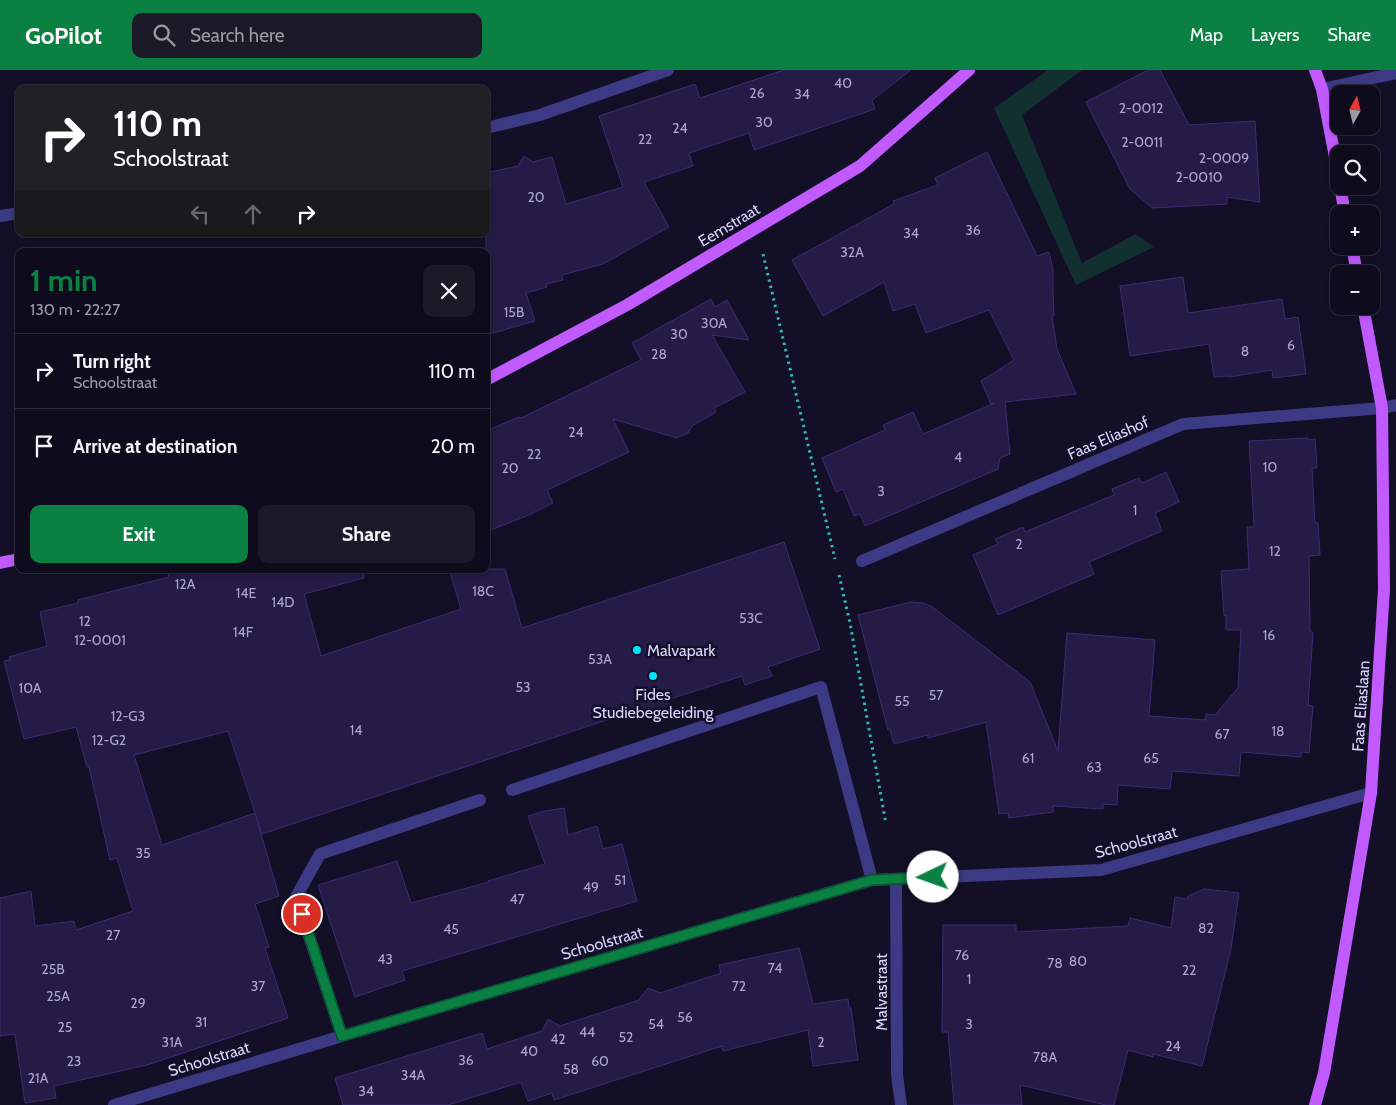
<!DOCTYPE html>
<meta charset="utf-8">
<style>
body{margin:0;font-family:Cabin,sans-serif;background:#1c1929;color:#f1f3f6;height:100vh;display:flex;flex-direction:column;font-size:19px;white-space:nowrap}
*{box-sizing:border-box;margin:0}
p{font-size:16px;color:#9b9ba3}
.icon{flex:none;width:28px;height:28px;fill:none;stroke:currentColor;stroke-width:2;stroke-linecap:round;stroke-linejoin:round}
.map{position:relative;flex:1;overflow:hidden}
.drawer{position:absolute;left:15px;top:178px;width:475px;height:325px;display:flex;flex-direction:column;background:#0e0b1c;border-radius:10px;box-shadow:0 2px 8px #0003,0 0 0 1px #2e2b3b}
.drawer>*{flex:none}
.hud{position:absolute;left:15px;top:15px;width:475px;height:152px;border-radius:10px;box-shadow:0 2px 8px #0003,0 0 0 1px #2e2b3b;background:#202124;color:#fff;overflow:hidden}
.needle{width:32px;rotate:8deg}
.tools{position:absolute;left:1330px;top:15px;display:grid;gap:10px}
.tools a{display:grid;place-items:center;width:50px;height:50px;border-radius:10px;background:#0e0b1c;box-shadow:0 2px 8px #0003,0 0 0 1px #2e2b3b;font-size:25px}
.pin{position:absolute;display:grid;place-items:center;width:42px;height:42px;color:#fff;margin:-21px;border:2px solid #fff;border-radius:50%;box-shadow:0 1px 5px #0007}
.me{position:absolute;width:55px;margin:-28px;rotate:267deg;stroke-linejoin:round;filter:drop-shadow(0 0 4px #0008)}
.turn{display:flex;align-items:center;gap:18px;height:105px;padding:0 15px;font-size:22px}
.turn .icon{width:65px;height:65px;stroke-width:2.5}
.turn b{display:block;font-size:35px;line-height:42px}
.lanes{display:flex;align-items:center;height:48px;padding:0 15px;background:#0003;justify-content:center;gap:25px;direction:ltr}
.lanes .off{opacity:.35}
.round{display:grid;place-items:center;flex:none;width:52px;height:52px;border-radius:10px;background:#1c1929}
.headline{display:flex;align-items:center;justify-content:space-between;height:85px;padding:0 15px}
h1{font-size:30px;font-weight:700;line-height:38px;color:#0b8043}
.button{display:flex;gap:10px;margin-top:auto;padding:10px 15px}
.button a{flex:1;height:58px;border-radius:10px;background:#0b8043;color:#fff;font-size:20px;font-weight:700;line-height:58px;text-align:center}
.button a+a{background:#1c1929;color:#f1f3f6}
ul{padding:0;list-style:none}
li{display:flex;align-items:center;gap:15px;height:75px;padding:0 15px;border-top:1px solid #2e2b3b}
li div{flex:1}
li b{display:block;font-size:19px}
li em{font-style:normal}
header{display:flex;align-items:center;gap:30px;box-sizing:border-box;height:70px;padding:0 25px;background:#0b8043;color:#fff}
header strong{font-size:24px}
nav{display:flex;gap:28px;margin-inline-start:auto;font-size:18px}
.search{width:350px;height:45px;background:#1c1929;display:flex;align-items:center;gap:12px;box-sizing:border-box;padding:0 18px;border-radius:10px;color:#9b9ba3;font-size:19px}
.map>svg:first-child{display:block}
</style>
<header>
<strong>GoPilot</strong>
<div class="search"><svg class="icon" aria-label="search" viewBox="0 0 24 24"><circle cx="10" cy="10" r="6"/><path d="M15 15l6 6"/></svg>Search here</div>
<nav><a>Map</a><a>Layers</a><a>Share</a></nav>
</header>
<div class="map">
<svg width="1396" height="1035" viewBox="0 0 1396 1035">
<rect width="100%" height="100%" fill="#130f26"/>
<path fill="#12302f" d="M1048 0H1082L1022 45 1082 193 1136 164 1154 177 1076 215 994 38Z"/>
<path fill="#241b47" stroke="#3b2d73" d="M784 0H911L872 30 875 39 754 80 749 63 689 83 693 96 644 112 669 157 603 194 562 205 563 210 546 214 547 217 526 223 535 251 486 265V103L518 96 524 86 533 92 552 87 566 134 623 117 599 46 695 14 700 28Z
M1148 0H1160L1189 55 1255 51 1260 132 1227 127V134L1152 138 1130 119 1086 32Z
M987 82 1037 186 1049 182 1053 200V222L1054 245 1052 246 1057 279 1076 324 1005 332 1010 384 1000 388 998 399 865 456 860 444 854 446 843 419 836 422 822 388 885 360 883 355 913 342 923 364 995 333 991 334 981 311 1014 290 989 240 926 263 915 234 893 241 884 212 823 246 792 190 894 134 893 131 938 115 935 108Z
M1183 207 1188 243 1282 229 1285 249 1298 247 1306 304 1273 308 1272 300 1229 307V306L1214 307 1209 274 1130 286 1120 216Z
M711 229 715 237 727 230 749 270 712 265 745 322 714 338 716 342 692 356 688 363 677 368 613 349 629 382 547 420 553 433 531 444 486 462V361L519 347 521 348 641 290 632 273Z
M1308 368V370L1315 369 1317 398H1312L1315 453H1318L1320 485 1309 486 1310 561 1313 563 1308 635 1313 636 1309 683 1301 682V687L1241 682 1239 706 1172 701 1170 719 1118 715 1117 735 1103 734V739L1053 736V742L1009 748 1008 743 999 744 986 652 928 668V665L894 674 890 659 888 660 858 545 911 532 923 533 931 536 1030 612 1058 681 1067 563 1155 570 1149 646 1205 650 1206 644 1215 645 1238 618 1241 560H1226V545L1224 546 1221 501 1249 499 1247 457H1254L1249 371Z
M1166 402 1179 432 1155 443 1162 461 1089 492 1094 504 998 545 973 485 998 474 995 469 1023 457 1025 462 1114 425 1112 419 1139 408 1142 413Z
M784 472 820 579 768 597 772 606 745 615 742 606 667 630 670 640 643 648 640 639 262 764 228 661 134 685 162 775 255 743 279 826 255 834 269 877 265 878 288 948 147 995 54 1016 56 1028 25 1033 15 964 0 966V828L31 821 35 856 74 851 76 860 133 841 117 788 110 790 89 697H87L76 657 24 669 4 591 10 590 9 587 47 576 40 542 78 533V530L169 507 168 504 175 502 174 499H363L364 508 304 524 321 586 461 539 449 499H505L522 558Z
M564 738 568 765 597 756 603 779 622 774 637 831 402 901 405 910 355 927 318 815 397 791 411 833 489 812 488 811 545 794 528 746 545 741Z
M1204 819 1239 823 1231 879 1202 996 1153 984V987L1128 980 1114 1035H1106L1020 1015 1022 1035H954L948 962H942L943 855H1016V862L1128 856 1130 848 1171 858 1175 827 1187 829 1188 826Z
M799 878 813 934 848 929 849 938H851L858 990 813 996 808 960 723 981 722 976 554 1030 552 1023 528 1031 521 1012 448 1035H343L335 1008 482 963 487 979 542 961 548 949 560 956 639 930 648 918 660 923 721 903 719 895Z"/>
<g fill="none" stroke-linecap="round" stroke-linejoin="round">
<path stroke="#2fb8b0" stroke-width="3" stroke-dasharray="2.5 4" stroke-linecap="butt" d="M763 184 835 489
M839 505 850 553 886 754"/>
<path stroke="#3d3a85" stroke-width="12" d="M1322 19 1396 3
M486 58 540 45 668 0
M0 146 19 143
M862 491 1183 354 1382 338 1396 335
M512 720 821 617 872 810
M896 809 897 1005 901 1035
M342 966 296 827 320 784 480 730
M114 1035 342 966 872 810 1101 800 1371 723"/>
<path stroke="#c25bff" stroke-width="12" d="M1315 0 1322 19 1339 108
M1340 116 1345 144
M1352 176 1357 204
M486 310 627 235 860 96 969 0
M0 493 19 489
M1315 1035 1324 1003 1371 723 1384 519 1382 338 1363 236"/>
</g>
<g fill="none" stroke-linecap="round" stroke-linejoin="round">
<defs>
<path id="route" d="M302 844 342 966 872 810 933 807"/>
</defs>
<use href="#route" stroke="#07532c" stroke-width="12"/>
<use href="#route" stroke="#0b8043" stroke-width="9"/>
</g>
<g fill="#00e5ff" stroke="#130f26" stroke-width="2">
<circle cx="637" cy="580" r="5"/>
<circle cx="653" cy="606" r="5"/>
</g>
<g text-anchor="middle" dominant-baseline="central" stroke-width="5" stroke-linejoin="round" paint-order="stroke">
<g font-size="14" fill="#aca6d1">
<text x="843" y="13">40</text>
<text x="757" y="23">26</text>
<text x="802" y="24">34</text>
<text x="1141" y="38">2-0012</text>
<text x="764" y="52">30</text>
<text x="680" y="58">24</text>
<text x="645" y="69">22</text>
<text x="1142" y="72">2-0011</text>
<text x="1224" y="88">2-0009</text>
<text x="1199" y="107">2-0010</text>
<text x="536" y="127">20</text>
<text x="973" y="160">36</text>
<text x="911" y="163">34</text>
<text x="852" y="182">32A</text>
<text x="514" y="242">15B</text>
<text x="714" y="253">30A</text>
<text x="679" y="264">30</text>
<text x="1291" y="275">6</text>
<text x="1245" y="281">8</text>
<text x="659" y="284">28</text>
<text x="576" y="362">24</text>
<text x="534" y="384">22</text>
<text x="958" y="387">4</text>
<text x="1270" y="397">10</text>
<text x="510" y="398">20</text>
<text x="881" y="421">3</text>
<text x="1135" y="440">1</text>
<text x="1019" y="474">2</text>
<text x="1275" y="481">12</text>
<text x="185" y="514">12A</text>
<text x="483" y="521">18C</text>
<text x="246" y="523">14E</text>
<text x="283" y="532">14D</text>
<text x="751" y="548">53C</text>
<text x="85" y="551">12</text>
<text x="243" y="562">14F</text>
<text x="1269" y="565">16</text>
<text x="100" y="570">12-0001</text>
<text x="600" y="589">53A</text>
<text x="523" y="617">53</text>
<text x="30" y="618">10A</text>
<text x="936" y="625">57</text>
<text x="902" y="631">55</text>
<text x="128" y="646">12-G3</text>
<text x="356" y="660">14</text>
<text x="1278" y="661">18</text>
<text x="1222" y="664">67</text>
<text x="109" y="670">12-G2</text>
<text x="1028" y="688">61</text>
<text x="1151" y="688">65</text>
<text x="1094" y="697">63</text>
<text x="143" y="783">35</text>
<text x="620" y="810">51</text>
<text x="591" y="817">49</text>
<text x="517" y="829">47</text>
<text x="1206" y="858">82</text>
<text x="451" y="859">45</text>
<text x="113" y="865">27</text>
<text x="962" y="885">76</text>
<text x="385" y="889">43</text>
<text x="1078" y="891">80</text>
<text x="1055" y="893">78</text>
<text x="775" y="898">74</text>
<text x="53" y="899">25B</text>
<text x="1189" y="900">22</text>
<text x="969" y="909">1</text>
<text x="258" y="916">37</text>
<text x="739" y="916">72</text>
<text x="58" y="926">25A</text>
<text x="138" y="933">29</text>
<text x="685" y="947">56</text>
<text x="201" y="952">31</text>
<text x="656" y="954">54</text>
<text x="969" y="954">3</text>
<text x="65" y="957">25</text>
<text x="587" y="962">44</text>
<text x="626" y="967">52</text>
<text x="558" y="969">42</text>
<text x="172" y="972">31A</text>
<text x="821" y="972">2</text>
<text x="1173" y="976">24</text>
<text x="529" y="981">40</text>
<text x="1045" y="987">78A</text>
<text x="466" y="990">36</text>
<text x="74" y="991">23</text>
<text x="600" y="991">60</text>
<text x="571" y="999">58</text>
<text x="413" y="1005">34A</text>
<text x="38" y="1008">21A</text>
<text x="366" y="1021">34</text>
</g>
<g font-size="16" fill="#d9d4ff" stroke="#130f26">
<text transform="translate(729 155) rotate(-31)">Eemstraat</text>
<text transform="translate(1108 368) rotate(-23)">Faas Eliashof</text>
<text transform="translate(1361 636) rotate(-86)">Faas Eliaslaan</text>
<text transform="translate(1136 772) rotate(-15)">Schoolstraat</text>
<text transform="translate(602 873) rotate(-16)">Schoolstraat</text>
<text transform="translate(881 922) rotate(-90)">Malvastraat</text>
<text transform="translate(209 989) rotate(-17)">Schoolstraat</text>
</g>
<g font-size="16" fill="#d9d4ff" stroke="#130f26" text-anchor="start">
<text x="647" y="580">Malvapark</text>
<text x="653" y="624" text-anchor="middle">Fides<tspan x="653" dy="18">Studiebegeleiding</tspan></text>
</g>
</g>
</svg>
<div class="tools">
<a><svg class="needle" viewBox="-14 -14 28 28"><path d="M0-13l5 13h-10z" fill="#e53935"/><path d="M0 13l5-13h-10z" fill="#9b9ba3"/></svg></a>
<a><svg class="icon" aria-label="search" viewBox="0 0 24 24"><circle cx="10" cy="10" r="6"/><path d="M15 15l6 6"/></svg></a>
<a>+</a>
<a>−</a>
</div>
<div class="pin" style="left:302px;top:844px;background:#d93025"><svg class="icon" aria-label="arrive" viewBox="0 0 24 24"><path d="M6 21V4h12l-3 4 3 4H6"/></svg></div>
<svg class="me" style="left:933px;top:807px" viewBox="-20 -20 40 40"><circle r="19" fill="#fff"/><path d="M0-13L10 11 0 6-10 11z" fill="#0b8043"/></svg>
<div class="hud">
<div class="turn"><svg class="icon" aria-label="right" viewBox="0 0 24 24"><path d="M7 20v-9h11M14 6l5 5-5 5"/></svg><div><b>110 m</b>Schoolstraat</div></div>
<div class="lanes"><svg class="icon off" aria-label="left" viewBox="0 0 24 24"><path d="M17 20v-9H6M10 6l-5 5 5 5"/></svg><svg class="icon off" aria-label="ahead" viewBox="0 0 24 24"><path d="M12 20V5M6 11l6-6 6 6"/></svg><svg class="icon" aria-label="right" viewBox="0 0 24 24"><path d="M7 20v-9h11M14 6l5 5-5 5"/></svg></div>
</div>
<section class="drawer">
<div class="headline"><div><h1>1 min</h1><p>130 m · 22:27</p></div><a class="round"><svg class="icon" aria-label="close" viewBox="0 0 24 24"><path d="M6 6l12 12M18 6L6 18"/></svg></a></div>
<ul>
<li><svg class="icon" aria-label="right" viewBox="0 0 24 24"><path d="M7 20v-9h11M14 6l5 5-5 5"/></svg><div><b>Turn right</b><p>Schoolstraat</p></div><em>110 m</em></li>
<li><svg class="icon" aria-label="arrive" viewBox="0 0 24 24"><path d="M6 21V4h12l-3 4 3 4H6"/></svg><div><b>Arrive at destination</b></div><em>20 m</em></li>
</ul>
<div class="button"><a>Exit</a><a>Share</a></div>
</section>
</div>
